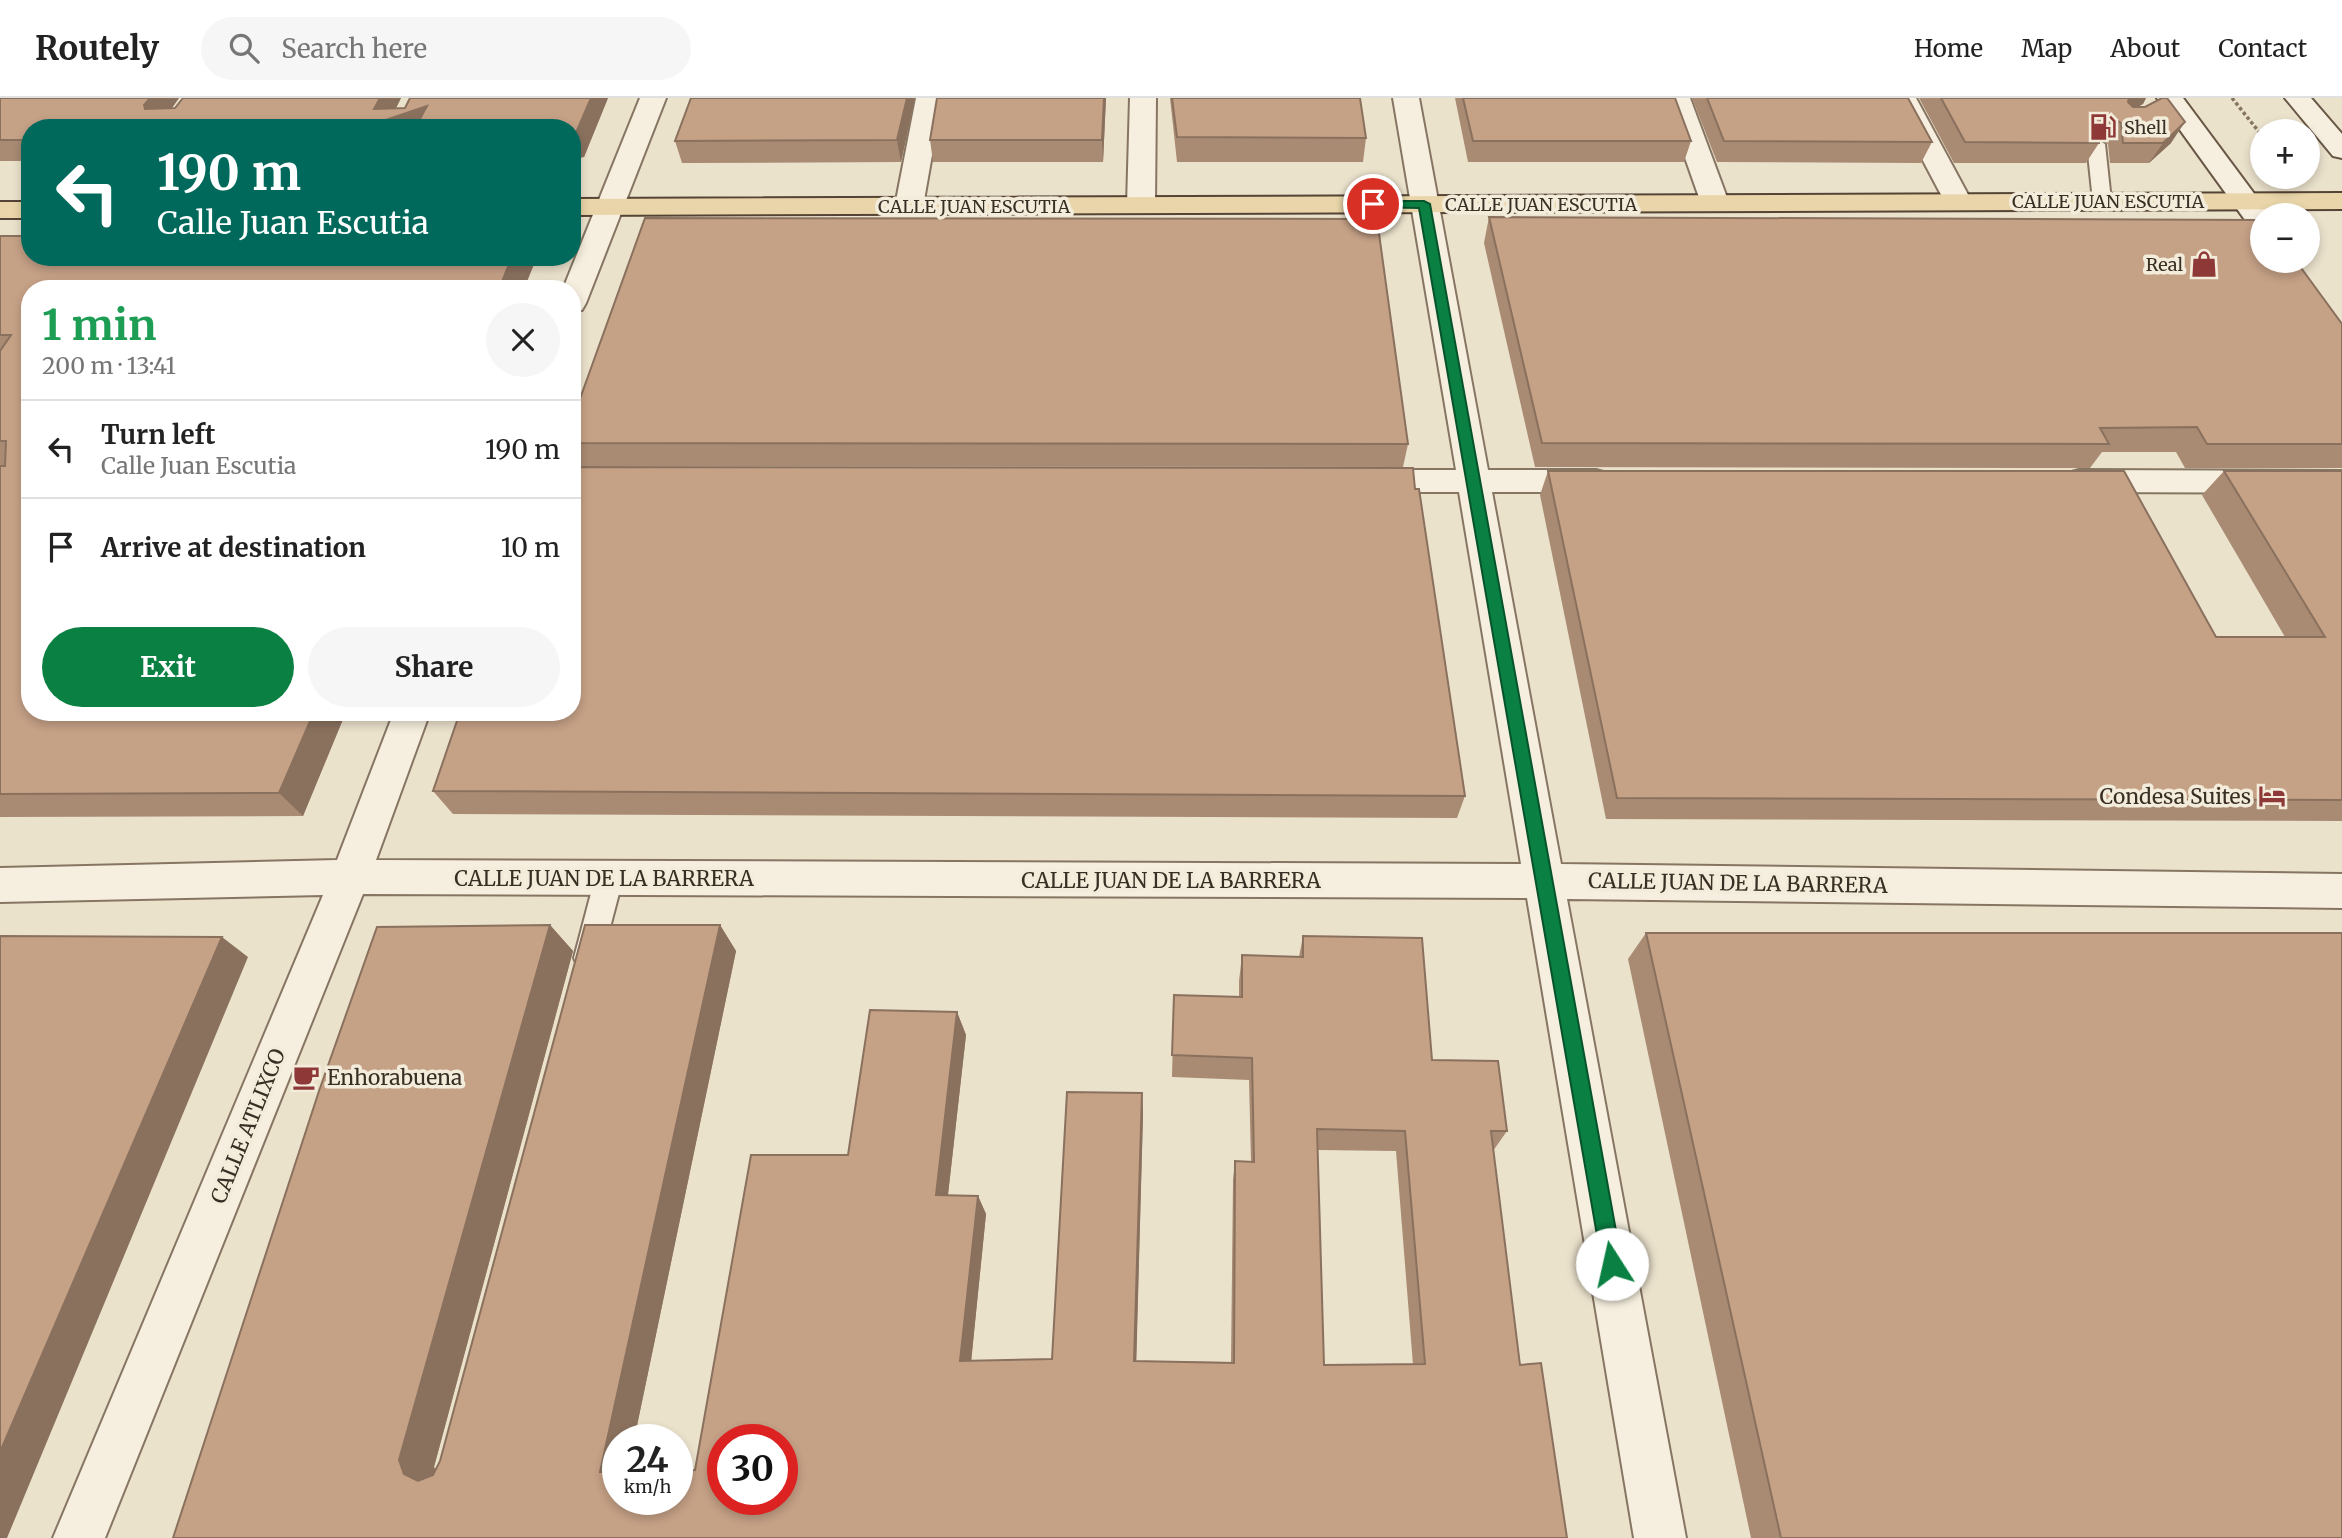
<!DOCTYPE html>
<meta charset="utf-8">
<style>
body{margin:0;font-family:Merriweather,serif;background:#f6f6f6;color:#222;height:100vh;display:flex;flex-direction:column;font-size:26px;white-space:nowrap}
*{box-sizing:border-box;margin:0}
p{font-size:23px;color:#767676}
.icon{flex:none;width:38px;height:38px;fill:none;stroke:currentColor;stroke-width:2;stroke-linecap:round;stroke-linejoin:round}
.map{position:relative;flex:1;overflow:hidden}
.sheet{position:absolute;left:21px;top:182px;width:560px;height:441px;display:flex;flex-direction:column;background:#fff;border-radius:28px;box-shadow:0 4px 10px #0003}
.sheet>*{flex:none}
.banner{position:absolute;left:21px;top:21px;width:560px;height:147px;border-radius:28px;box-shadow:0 4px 10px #0003;background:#00695c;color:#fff;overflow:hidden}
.buttons{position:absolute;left:2250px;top:21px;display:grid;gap:14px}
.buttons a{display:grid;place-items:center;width:70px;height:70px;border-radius:50%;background:#fff;box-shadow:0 4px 10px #0003;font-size:35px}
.speed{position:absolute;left:602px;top:1326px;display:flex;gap:14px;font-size:35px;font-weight:700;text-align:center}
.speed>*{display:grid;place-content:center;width:91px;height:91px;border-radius:50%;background:#fff;box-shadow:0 4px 10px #0003;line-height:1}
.speed small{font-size:18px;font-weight:400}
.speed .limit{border:10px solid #d22;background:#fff;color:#111}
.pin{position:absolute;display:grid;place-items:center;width:60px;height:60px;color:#fff;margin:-30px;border:4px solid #fff;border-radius:50%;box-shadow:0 2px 7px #0007}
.me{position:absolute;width:77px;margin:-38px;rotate:350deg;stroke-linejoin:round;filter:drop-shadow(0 0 5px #0008)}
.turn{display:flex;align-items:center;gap:24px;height:147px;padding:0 21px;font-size:32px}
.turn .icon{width:91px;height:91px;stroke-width:2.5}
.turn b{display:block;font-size:49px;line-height:60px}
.round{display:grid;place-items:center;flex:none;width:74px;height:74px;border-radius:37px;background:#f6f6f6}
.summary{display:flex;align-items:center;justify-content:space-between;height:119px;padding:0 21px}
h1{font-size:42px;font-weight:700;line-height:52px;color:#1e9e55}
.cta{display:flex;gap:14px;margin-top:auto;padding:14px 21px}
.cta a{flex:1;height:80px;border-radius:42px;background:#0b8043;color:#fff;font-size:28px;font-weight:700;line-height:80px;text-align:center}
.cta a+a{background:#f6f6f6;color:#222}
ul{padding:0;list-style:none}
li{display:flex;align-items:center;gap:21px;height:98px;padding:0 21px;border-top:2px solid #e0e0e0}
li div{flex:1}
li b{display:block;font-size:26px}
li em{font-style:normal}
header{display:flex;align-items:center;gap:42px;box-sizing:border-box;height:98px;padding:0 35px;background:#fff;border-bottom:2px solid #e0e0e0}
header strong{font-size:33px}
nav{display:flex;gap:38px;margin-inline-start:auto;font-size:24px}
.search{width:490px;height:63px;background:#f6f6f6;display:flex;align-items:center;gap:18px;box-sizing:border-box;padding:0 24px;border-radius:38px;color:#767676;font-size:26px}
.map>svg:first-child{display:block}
</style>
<header>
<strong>Routely</strong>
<div class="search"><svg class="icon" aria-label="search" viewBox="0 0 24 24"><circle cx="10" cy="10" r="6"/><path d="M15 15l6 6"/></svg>Search here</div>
<nav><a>Home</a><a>Map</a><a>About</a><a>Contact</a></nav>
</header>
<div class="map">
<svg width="2342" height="1440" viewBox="0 0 2342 1440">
<rect width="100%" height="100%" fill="#ebe2cc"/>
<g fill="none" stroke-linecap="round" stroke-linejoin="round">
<defs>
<path id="lane" d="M2096 41 2105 46 2111 103 2102 109 2093 103 2087 46Z
M609 768 619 772 623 780 602 860 598 869 588 873 578 869 574 860 595 780 599 772Z"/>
<path id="street" d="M640 0H666L586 205 582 212 572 214V191H563Z
M916 0H942L923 108 919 114 909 116 899 114 895 108Z
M1130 0H1156L1155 107 1151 113 1141 115 1131 113 1127 107Z
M1393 0H1419L1488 372H1596L1607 375 1612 383 1607 391 1596 394H1492L1561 766 2342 776V810L1567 801 1686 1440H1634L1527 800 363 796 105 1440H53L323 797 0 804V770L337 762 394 614H430L376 762 1521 766 1459 394H1362L1351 391 1346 383 1351 375 1362 372H1456Z
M1664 0H1690L1729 105 1725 111 1715 113 1705 111 1701 105Z
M1890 0H1916L1972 104 1968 110 1958 112 1948 110Z
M2079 372 2342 373V395L2079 394 2068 391 2063 383 2068 375Z"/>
<path id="secondary" d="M2157 0H2183L2270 117H2263V135L2253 133Z
M2285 0H2311L2342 36V60L2333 58Z"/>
<path id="primary" d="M2342 95V111L572 117V101Z
M0 104H30V120H0Z"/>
</defs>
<use href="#lane" stroke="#867562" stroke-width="4"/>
<use href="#street" stroke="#867562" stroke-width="4"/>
<use href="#secondary" stroke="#685744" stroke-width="4"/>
<use href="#primary" stroke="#554435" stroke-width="4"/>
<path stroke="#867562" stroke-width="3.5" stroke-dasharray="3.5 2.5" stroke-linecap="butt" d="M2232 0 2263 39"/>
<use href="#lane" fill="#f6efdf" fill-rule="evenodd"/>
<use href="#street" fill="#f6efdf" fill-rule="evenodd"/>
<use href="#secondary" fill="#f6efdf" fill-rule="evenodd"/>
<use href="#primary" fill="#e9d5a9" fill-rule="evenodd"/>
</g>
<path fill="#a98a73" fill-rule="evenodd" d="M0 0H179L172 10H175L183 0H401L396 10H405L410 0H608L584 59 572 30H30V63H0Z
M691 0H915L901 64 682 65 675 43Z
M1106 0 1103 64H933L930 42Z
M1170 0H1360L1366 40 1363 64H1177Z
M1455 0H1675L1691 43 1684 64H1468Z
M1692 0H1908L1932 44 1921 65 1717 64Z
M1919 0H2146L2143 6 2137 9 2171 45 2149 65H2110L2108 46 2099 40V45L2086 65H1954Z
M1489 119 2342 226V370H2185L2176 354H2102L2090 370 1535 369 1484 145Z
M0 138H30V614H346L303 718 0 719Z
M572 323 1408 346 1403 369 576 368 572 361Z
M1548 373 2216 539H2285L2202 397 2224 373H2342V723L1606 721 1540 397Z
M433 693 1465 698 1457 720 453 716Z
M550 827 573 853 434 1369 436 1372 440 1363 585 827H720L736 853 634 1342H618V1402H677V1373L695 1372 751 1057H848L870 912 957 914 966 937 948 1097 978 1098 986 1116 971 1263 1052 1261 1067 994 1142 995 1143 1016 1136 1263 1231 1264 1233 1082 1235 1063 1251 1064 1249 982 1172 979 1174 897 1239 899V883L1242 857 1299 859 1303 838 1422 840 1432 962 1498 963 1507 1033 1493 1053 1520 1267 1541 1265 1567 1440H173L319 993 377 829ZM1318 1052 1396 1053 1413 1267H1324ZM723 1342H782V1402H723Z
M1646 835 2342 1440H1751L1628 861Z"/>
<path fill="#8a715e" d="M150 0H179L159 28 145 11 144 7Z
M380 0H401L391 20 427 8 436 30H362Z
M591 0H608L584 59 572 62V38Z
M907 0H915L901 64 897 42Z
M1104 0H1106L1103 64 1102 42Z
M2129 0H2146L2143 6 2116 21Z
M2110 18 2097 39V25Z
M2185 24 2171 45 2149 65 2163 45Z
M512 159H537L524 191H499Z
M314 614H346L303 718 279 695Z
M550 827 573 853 434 1369 440 1383H418L404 1376 399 1362Z
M720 827 736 853 634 1342H618V1379L600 1374Z
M222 839 248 859 7 1440H0V1354Z
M957 914 966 937 946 1114 936 1097Z
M1142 995 1143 1016 1136 1275 1134 1263Z
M978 1098 986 1116 970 1275 960 1263Z"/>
<path fill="#c5a186" stroke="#8a715e" stroke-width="2" fill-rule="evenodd" d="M0 0H150L144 7 145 11 175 10 183 0H380L374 11 405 10 410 0H591L575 37 572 38V30H415L427 8 362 30H30V42H0Z
M691 0H907L897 42 675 43Z
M937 0H1104L1102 42H930Z
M1172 0H1360L1366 40 1177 39Z
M1463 0H1675L1691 43H1473Z
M1707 0H1908L1932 44 1724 43Z
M1941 0H2129L2128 4 2133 9H2145L2162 0H2167L2185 24 2163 45H2123L2121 25 2110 18 2097 25 2099 45 1965 44Z
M1489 119 2260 122 2263 123V163H2296L2342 226V346H2207L2197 329 2100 330 2109 346 1542 345Z
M645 120 1377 121 1408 346 572 345V323Z
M0 138H30V159H512L499 191H30V614H314L279 695 0 696V368H5L6 343H0V253L11 237H0Z
M572 369 1413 370 1415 391H1419L1465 698 433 693 460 614H572Z
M1548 373H2124L2216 539H2325L2224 373H2342V702L1617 700Z
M550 827 399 1362 404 1376 418 1383 433 1377 440 1363 585 827H720L600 1374H618V1402H677V1373L695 1372 751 1057H848L870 912 957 914 936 1097 978 1098 960 1263 1052 1261 1067 994 1142 995 1134 1263 1234 1265 1235 1063 1254 1064 1252 960 1172 957 1174 897 1242 899V857L1303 859V838L1422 840 1432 962 1498 963 1507 1033H1491L1520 1267 1541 1265 1567 1440H173L319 993 377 829ZM1317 1031 1405 1033 1425 1266 1324 1267ZM723 1342H782V1402H723Z
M1646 835H2342V1440H1781Z
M0 838 222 839 0 1354Z"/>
<path fill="#0b8043" stroke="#07532c" stroke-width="2" d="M1373 103H1424L1430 106 1622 1166 1619 1173 1612 1176 1605 1173 1602 1166 1419 110 1369 109V104Z"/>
<defs>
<symbol id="fuel-bare" viewBox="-9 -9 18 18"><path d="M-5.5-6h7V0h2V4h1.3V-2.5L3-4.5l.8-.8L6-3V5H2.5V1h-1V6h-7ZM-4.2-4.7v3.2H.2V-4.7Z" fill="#8f3838" stroke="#f3ecdb" stroke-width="2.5" paint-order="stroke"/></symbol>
<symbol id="shop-bare" viewBox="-9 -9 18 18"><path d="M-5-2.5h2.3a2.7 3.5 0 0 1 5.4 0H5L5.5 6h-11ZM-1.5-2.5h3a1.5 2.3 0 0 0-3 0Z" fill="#8f3838" stroke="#f3ecdb" stroke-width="2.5" paint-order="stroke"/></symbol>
<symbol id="hotel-bare" viewBox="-9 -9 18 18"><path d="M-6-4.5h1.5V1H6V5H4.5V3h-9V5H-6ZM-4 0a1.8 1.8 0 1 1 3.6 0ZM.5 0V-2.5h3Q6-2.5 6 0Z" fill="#8f3838" stroke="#f3ecdb" stroke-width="2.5" paint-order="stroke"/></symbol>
<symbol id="cafe-bare" viewBox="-9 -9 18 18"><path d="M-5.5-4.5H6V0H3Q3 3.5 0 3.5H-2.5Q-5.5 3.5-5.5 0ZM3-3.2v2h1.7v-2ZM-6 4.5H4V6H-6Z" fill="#8f3838" stroke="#f3ecdb" stroke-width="2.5" paint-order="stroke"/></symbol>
</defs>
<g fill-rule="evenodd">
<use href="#fuel-bare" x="2084" y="10" width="38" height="38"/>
<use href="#shop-bare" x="2185" y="147" width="38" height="38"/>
<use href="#hotel-bare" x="2253" y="679" width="38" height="38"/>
<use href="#cafe-bare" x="287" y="960" width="38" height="38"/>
</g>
<g text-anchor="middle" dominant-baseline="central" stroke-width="7" stroke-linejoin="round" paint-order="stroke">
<g font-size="18" fill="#392e23" stroke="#f3ecdb" text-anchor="start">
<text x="2124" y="29">Shell</text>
<text x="2183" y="166" text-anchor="end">Real</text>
</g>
<g font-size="18" fill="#392e23" stroke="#f3ecdb">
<text x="2108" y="103">CALLE JUAN ESCUTIA</text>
<text x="1541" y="106">CALLE JUAN ESCUTIA</text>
<text x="974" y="108">CALLE JUAN ESCUTIA</text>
</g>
<g font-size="21" fill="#392e23" stroke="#f3ecdb" text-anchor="end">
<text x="2251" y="698">Condesa Suites</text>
<text x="327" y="979" text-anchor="start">Enhorabuena</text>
</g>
<g font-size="21" fill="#392e23" stroke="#f3ecdb">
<text x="604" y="780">CALLE JUAN DE LA BARRERA</text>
<text x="1171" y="782">CALLE JUAN DE LA BARRERA</text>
<text transform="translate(1738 785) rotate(1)">CALLE JUAN DE LA BARRERA</text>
<text transform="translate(248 1028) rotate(-68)">CALLE ATLIXCO</text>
</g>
</g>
</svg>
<div class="buttons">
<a>+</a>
<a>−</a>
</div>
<div class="speed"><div>24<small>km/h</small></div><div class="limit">30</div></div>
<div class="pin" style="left:1373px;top:106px;background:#d93025"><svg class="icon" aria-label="arrive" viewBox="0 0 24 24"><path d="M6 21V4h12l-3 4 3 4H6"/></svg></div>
<svg class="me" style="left:1612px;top:1166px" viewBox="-20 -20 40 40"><circle r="19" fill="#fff"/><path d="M0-13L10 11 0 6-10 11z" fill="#0b8043"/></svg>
<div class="banner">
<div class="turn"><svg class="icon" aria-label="left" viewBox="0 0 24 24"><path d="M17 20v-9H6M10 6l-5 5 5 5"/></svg><div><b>190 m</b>Calle Juan Escutia</div></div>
</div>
<section class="sheet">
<div class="summary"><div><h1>1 min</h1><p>200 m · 13:41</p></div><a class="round"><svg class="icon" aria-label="close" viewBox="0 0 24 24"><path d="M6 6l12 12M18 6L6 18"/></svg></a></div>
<ul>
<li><svg class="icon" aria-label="left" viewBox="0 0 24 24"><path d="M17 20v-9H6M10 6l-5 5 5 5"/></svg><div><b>Turn left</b><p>Calle Juan Escutia</p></div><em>190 m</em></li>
<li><svg class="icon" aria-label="arrive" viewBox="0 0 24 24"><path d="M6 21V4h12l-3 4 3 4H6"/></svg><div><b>Arrive at destination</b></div><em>10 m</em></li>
</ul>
<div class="cta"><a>Exit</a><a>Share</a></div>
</section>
</div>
